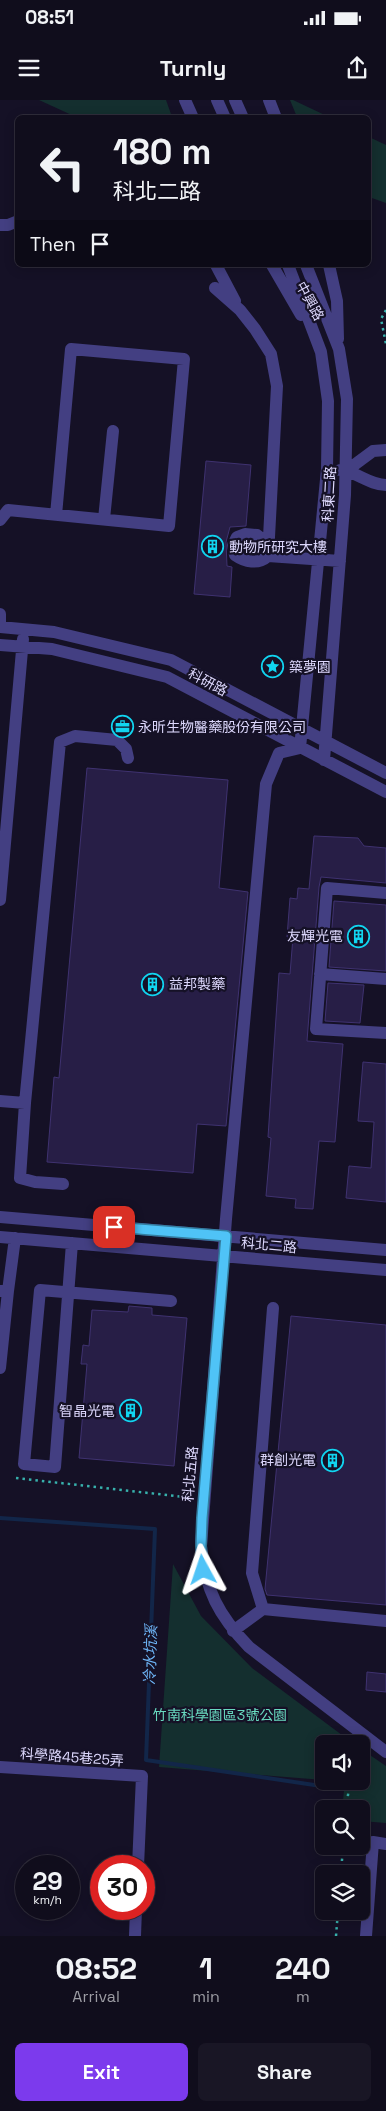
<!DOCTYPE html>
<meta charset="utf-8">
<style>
body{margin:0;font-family:"Space Grotesk","Noto Sans TC",sans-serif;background:#191625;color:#f1f3f6;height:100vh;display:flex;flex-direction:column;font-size:19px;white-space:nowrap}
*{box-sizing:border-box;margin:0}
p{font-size:16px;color:#9c9ca3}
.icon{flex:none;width:28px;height:28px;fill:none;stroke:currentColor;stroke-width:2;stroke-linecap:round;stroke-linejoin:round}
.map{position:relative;height:1836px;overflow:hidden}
.drawer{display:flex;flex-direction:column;background:#100d1c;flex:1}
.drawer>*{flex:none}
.top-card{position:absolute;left:15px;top:15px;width:356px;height:152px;border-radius:8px;box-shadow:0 2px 12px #0003,0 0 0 1px #302d3b;background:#100d1c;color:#f1f3f6;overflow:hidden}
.buttons{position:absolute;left:315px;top:1635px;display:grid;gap:10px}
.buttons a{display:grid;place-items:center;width:55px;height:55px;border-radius:8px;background:#100d1c;box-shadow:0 2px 12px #0003,0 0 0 1px #302d3b;font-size:25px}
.speed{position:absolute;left:15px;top:1755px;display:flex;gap:10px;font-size:25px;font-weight:700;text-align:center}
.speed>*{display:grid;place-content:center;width:65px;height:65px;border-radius:50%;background:#100d1c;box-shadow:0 2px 12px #0003,0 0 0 1px #302d3b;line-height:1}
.speed small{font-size:12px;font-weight:400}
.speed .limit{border:8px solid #d22;background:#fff;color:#111}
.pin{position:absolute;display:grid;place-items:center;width:42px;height:42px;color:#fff;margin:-21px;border-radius:10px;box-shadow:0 2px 8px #0006}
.me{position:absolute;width:55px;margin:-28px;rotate:355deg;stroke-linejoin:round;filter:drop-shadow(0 0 4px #0008)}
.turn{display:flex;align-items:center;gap:18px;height:105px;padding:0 15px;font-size:22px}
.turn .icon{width:65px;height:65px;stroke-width:2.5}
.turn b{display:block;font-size:35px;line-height:42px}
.then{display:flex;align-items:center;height:48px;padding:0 15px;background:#0003;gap:10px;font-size:19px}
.eta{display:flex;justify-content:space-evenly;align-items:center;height:85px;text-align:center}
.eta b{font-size:30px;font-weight:600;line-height:35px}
.button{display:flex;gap:10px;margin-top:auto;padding:10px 15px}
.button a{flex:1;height:58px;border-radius:8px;background:#7c3aed;color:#fff;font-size:20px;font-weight:600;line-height:58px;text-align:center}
.button a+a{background:#191625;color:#f1f3f6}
.status{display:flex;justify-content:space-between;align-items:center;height:35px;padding:0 25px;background:#100d1c;direction:ltr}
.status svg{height:14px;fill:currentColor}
header{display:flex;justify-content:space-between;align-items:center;height:65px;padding:0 15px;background:#100d1c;font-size:22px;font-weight:600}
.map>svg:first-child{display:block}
</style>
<div class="status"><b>08:51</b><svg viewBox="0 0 49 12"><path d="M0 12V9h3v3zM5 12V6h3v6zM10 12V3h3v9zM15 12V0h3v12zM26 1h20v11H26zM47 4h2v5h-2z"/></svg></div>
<header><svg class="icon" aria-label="menu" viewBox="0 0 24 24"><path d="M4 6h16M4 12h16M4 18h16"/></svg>Turnly<svg class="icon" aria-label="share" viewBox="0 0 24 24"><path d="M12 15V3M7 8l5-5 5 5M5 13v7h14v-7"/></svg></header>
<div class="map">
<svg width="386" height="1836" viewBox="0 0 386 1836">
<rect width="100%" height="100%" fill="#151126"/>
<path fill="#142f2f" d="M39 0H166L172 17H76Z
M290 0H293L329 17H297Z
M369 37 386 45V103L369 97Z
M173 1464 201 1516 252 1568 354 1644H324V1680L159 1667Z
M361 1649 386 1666V1723L361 1721V1709H342L345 1682 339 1681H361Z"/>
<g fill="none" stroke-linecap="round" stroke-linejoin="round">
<path stroke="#122649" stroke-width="4" d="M0 1418 155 1429 146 1660 321 1686"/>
</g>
<path fill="#271e46" stroke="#3f3270" d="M206 361 251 365 246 426 230 427 226 442 227 466 232 467 230 497 194 494Z
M87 668 228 680 219 788 248 792 226 1026 197 1024 193 1073 47 1062 54 977 59 978Z
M314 736 358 738 364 746 386 748V783L321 777 319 787 307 941 343 944 335 1042 319 1041 313 1109 295 1108 296 1099 266 1096 271 1038 268 1037 279 873 290 874 293 837H287L290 798 297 799 298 788 309 789Z
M334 801 386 805V871L329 867Z
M328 883 364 885 360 923 325 921Z
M363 962 386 964V1102L346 1098 349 1066 371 1068 374 1022 358 1021Z
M129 1206 152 1208V1215L187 1218 174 1366 79 1358 87 1264H81L83 1245 89 1246 92 1210 128 1212Z
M291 1216 386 1225V1505L267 1495 265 1489Z
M367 1572 386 1574V1592L366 1590Z"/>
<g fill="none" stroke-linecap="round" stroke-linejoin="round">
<path stroke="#37b1ac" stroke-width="2.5" stroke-dasharray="2.5 4" stroke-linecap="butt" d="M386 210 381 219 386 244
M16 1378 184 1397
M346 1709 350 1681
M341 1774 343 1746
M336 1836 338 1811"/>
<path stroke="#433f82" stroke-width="12" d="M185 0 193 18
M217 0 225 18
M235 0 243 18
M269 0 276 18
M0 125H8L18 121
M216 165 235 201
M272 165 301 215
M288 165 321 252 328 301 327 369 300 648
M306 165 339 249 347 299 345 395 324 660
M329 165 337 201 338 239
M215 188 240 210 255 229 271 254 277 286 268 456 340 461
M340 370C356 371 369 385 386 385
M346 371 373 351 386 350
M104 419 113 331
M0 420 8 410 169 426 184 259 71 249 56 415
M245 434 257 435 265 441 268 456C258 465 245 462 235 455L233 445 237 437Z
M0 514V522
M0 527 54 532 171 560 386 673
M0 545 52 549 167 577 386 692
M300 648 279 653 266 684 226 1119 201 1446C205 1490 219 1516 249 1547L386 1652
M386 793 327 788 316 929 386 933
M0 800 23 539
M320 874 386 879
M0 1001 25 1003
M63 1084 35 1082 20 1078 25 1003 60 642 75 636 117 640 126 649 128 658
M0 1117 386 1150
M0 1137 386 1170
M72 1143 55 1367 24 1364 40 1190 171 1201
M1 1191H8L15 1138
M0 1268 8 1191
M263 1509 252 1473 273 1208
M233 1531 263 1509 386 1521
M0 1667 142 1676 138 1766
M135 1836 136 1809
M366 1836 373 1742 386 1744"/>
</g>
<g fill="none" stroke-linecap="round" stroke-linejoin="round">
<defs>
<path id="route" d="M114 1127 226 1136 202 1418 201 1446 203 1470"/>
</defs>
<use href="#route" stroke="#337fa1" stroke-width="12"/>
<use href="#route" stroke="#4fc3f7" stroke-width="9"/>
</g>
<defs>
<symbol id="building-ring" viewBox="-11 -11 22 22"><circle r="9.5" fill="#151126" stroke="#11d5f0" stroke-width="1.5"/><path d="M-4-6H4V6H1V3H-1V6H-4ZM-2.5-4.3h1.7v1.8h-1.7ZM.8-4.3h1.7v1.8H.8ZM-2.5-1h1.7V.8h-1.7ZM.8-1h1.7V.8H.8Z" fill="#11d5f0"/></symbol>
<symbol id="sight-ring" viewBox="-11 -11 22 22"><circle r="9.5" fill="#151126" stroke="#11d5f0" stroke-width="1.5"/><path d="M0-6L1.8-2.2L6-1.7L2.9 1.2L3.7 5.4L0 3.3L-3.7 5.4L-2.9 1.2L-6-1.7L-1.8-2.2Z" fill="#11d5f0"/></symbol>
<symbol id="office-ring" viewBox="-11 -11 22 22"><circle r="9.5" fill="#151126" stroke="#11d5f0" stroke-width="1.5"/><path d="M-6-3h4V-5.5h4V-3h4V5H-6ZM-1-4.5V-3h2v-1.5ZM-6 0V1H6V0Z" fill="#11d5f0"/></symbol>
</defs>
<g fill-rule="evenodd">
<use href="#building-ring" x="200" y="434" width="25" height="25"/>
<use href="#sight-ring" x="260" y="554" width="25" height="25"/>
<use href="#office-ring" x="110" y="614" width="25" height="25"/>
<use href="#building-ring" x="346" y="824" width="25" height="25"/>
<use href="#building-ring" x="140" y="872" width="25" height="25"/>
<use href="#building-ring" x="118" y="1298" width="25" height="25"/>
<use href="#building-ring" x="320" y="1348" width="25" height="25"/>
</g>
<g text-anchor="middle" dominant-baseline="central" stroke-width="4.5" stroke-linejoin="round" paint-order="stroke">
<g font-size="14" fill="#ddd8fd" stroke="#151126">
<text transform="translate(310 201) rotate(61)">中興路</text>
<text transform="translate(329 394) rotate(-87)">科東二路</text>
<text transform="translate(208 582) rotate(28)">科研路</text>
<text transform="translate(269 1145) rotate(5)">科北二路</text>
<text transform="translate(190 1374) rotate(-85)">科北五路</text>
<text transform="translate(72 1657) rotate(4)">科學路45巷25弄</text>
</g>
<g font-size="14" fill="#ddd8fd" stroke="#151126" text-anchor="start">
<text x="229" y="447">動物所研究大樓</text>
<text x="289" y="567">築夢園</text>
<text x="138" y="627">永昕生物醫藥股份有限公司</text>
<text x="343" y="836" text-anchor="end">友輝光電</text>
<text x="169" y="884">益邦製藥</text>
<text x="115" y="1311" text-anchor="end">智晶光電</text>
<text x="316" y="1360" text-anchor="end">群創光電</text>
</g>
<g font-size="14" fill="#68d9bf" stroke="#151126">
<text x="220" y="1615">竹南科學園區3號公園</text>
</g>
<g font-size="15" font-style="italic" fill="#6db4f6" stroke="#151126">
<text transform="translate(150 1555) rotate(-88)">冷水坑溪</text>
</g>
</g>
</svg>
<div class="buttons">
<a><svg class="icon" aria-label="sound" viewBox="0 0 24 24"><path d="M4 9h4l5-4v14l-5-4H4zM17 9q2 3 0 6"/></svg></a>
<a><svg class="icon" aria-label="search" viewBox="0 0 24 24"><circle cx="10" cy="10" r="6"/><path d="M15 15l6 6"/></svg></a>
<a><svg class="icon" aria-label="layers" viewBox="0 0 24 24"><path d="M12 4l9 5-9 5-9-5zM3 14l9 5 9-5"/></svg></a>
</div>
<div class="speed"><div>29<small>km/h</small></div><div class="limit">30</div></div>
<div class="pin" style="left:114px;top:1127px;background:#d93025"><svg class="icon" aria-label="arrive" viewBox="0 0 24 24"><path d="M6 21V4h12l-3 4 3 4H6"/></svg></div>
<svg class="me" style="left:203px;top:1470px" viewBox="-20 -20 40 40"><path d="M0-17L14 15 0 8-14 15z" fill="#4fc3f7" stroke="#fff" stroke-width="4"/></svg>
<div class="top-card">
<div class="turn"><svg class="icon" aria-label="left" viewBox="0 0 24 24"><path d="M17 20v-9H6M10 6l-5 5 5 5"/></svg><div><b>180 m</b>科北二路</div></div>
<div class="then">Then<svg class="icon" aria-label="arrive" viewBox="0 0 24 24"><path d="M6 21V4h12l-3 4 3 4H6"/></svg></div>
</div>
</div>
<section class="drawer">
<div class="eta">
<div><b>08:52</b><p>Arrival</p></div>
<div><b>1</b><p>min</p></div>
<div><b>240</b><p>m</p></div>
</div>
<div class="button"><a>Exit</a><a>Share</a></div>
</section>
